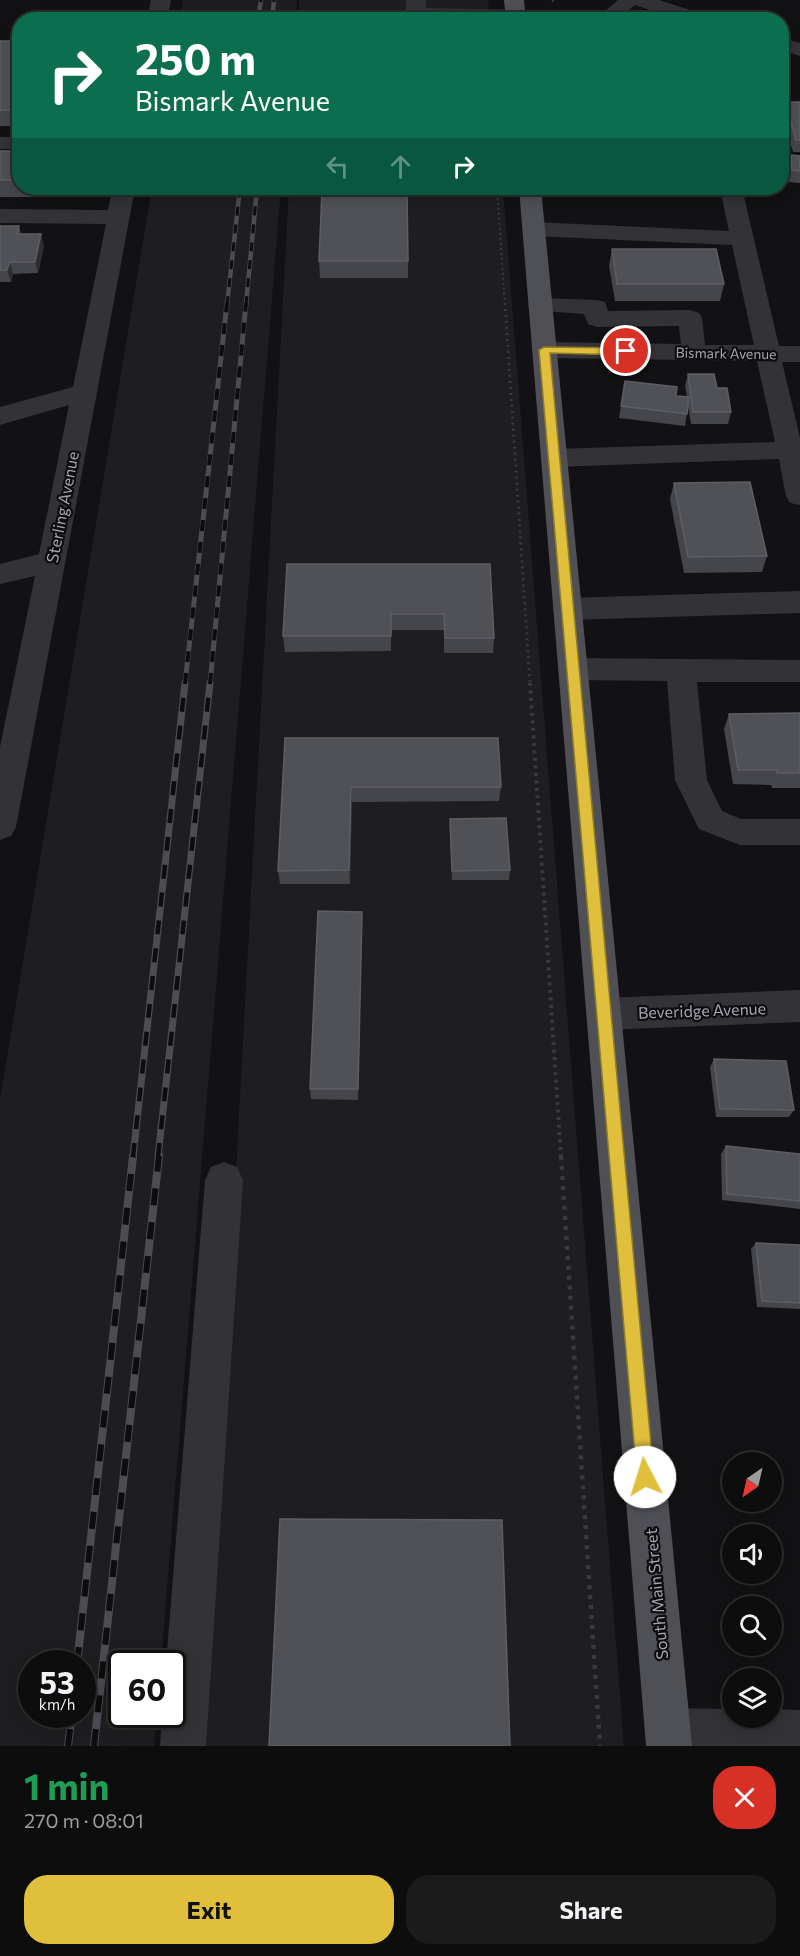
<!DOCTYPE html>
<meta charset="utf-8">
<style>
body{margin:0;font-family:Commissioner,sans-serif;background:#1c1b1c;color:#f1f3f6;height:100vh;display:flex;flex-direction:column;font-size:22px;white-space:nowrap}
*{box-sizing:border-box;margin:0}
p{font-size:20px;color:#9b9c9e}
.icon{flex:none;width:33px;height:33px;fill:none;stroke:currentColor;stroke-width:2;stroke-linecap:round;stroke-linejoin:round}
.map{position:relative;height:1746px;overflow:hidden}
.side{display:flex;flex-direction:column;background:#0e0d0e;flex:1}
.side>*{flex:none}
.banner{position:absolute;left:12px;top:12px;width:777px;height:183px;border-radius:24px;box-shadow:0 3px 15px #0003,0 0 0 2px #2e2d2e;background:#0b6e4f;color:#fff;overflow:hidden}
.needle{width:39px;rotate:214deg}
.tools{position:absolute;left:722px;top:1452px;display:grid;gap:12px}
.tools a{display:grid;place-items:center;width:60px;height:60px;border-radius:50%;background:#0e0d0e;box-shadow:0 3px 15px #0003,0 0 0 2px #2e2d2e;font-size:30px}
.speed{position:absolute;left:18px;top:1650px;display:flex;gap:12px;font-size:30px;font-weight:700;text-align:center}
.speed>*{display:grid;place-content:center;width:78px;height:78px;border-radius:50%;background:#0e0d0e;box-shadow:0 3px 15px #0003,0 0 0 2px #2e2d2e;line-height:1}
.speed small{font-size:15px;font-weight:400}
.speed .limit{border:3px solid #111;border-radius:9px;background:#fff;color:#111}
.pin{position:absolute;display:grid;place-items:center;width:51px;height:51px;color:#fff;margin:-26px;border:3px solid #fff;border-radius:50%;box-shadow:0 2px 6px #0007}
.me{position:absolute;width:66px;margin:-33px;rotate:355deg;stroke-linejoin:round;filter:drop-shadow(0 0 4px #0008)}
.turn{display:flex;align-items:center;gap:21px;height:126px;padding:0 24px;font-size:27px}
.turn .icon{width:78px;height:78px;stroke-width:2.5}
.turn b{display:block;font-size:42px;line-height:51px}
.lanes{display:flex;align-items:center;height:57px;padding:0 24px;background:#0003;justify-content:center;gap:30px;direction:ltr}
.lanes .off{opacity:.35}
.round{display:grid;place-items:center;flex:none;width:63px;height:63px;border-radius:24px;background:#1c1b1c}
.overview{display:flex;align-items:center;justify-content:space-between;height:102px;padding:0 24px}
h1{font-size:36px;font-weight:700;line-height:45px;color:#1e9e55}
.action{display:flex;gap:12px;margin-top:auto;padding:12px 24px}
.action a{flex:1;height:69px;border-radius:24px;background:#e0bf3d;color:#111;font-size:24px;font-weight:700;line-height:69px;text-align:center}
.action a+a{background:#1c1b1c;color:#f1f3f6}
.map>svg:first-child{display:block}
</style>
<div class="map">
<svg width="800" height="1746" viewBox="0 0 800 1746">
<rect width="100%" height="100%" fill="#121113"/>
<path fill="#1e1e20" fill-rule="evenodd" d="M183 0H297L295 19H180Z
M299 0H488L490 19 298 20Z
M152 188H281L161 1663 122 1664V1714L156 1715 154 1746H0V1100ZM32 1664H82V1714H32Z
M289 188H503L624 1746H205Z"/>
<g fill="none" stroke-linecap="round" stroke-linejoin="round">
<path stroke="#393a3e" stroke-width="2" stroke-dasharray="2 3" stroke-linecap="butt" d="M552 1 556 0
M497 188 505 305"/>
<path stroke="#393a3e" stroke-width="3" stroke-dasharray="2 4" stroke-linecap="butt" d="M505 303 530 684"/>
<path stroke="#393a3e" stroke-width="4" stroke-dasharray="3 4.5" stroke-linecap="butt" d="M530 683 561 1157"/>
<path stroke="#393a3e" stroke-width="4.5" stroke-dasharray="4 6" stroke-linecap="butt" d="M561 1156 600 1746"/>
<path fill="#333337" fill-rule="evenodd" d="M151 0H171L167 20H147Z
M406 0H426V8L516 10 523 12 526 16 523 20H415L409 18 406 14Z
M618 0H659L709 16 711 20H680L635 5 617 20H595Z
M782 38 800 43V56L782 50Z
M0 137H20V149H0Z
M113 188H135L16 827 11 836 0 840V747L35 576 0 584V564L39 554 69 405 0 425V407L73 387 106 224 0 223V209L108 210Z
M720 188H742L779 346H800V362H782L800 438V505L790 503 786 496 779 459 554 467 545 464 541 458 545 452 554 449 775 442 757 361 544 358 535 356 532 350 535 344 544 342 681 344 679 326 597 327 588 324 584 314 531 310 528 305 531 300 540 298 596 300 605 302 608 311 690 310 699 313 702 318 705 345H754L732 245 534 236 526 234 523 229 526 224 534 222 729 231Z
M800 591V613L567 620 557 617 553 609 557 601 567 598Z
M573 658 800 660V682H697L707 780 722 811 741 819H800V845H740L699 829 675 780 667 681 573 680 562 677 558 669 562 661Z
M800 990V1022L604 1030 592 1025 586 1014 592 1003 604 998Z
M224 1162 237 1167 243 1180 206 1746H160L162 1714H172V1664H166L205 1180 211 1167Z
M668 1708 732 1709V1718H771V1709L800 1710V1746H651L645 1731 652 1715Z"/>
<path fill="#4f5056" fill-rule="evenodd" d="M504 0H524L526 20H506Z
M519 188H541L692 1746H646Z"/>
<defs>
<path id="rail-far3" d="M258 20 261 0
M272 20 274 0
M227 305 240 188
M246 305 257 188"/>
<path id="rail-far2" d="M185 684 227 303
M210 684 246 303"/>
<path id="rail-far1" d="M133 1157 185 683
M158 1157 210 683"/>
<path id="rail" d="M77 1664 133 1156
M68 1746 72 1714
M94 1746 159 1156"/>
</defs>
<use href="#rail-far3" stroke="#4c4d52" stroke-width="4.5"/>
<use href="#rail-far2" stroke="#4c4d52" stroke-width="5"/>
<use href="#rail-far1" stroke="#4c4d52" stroke-width="7"/>
<use href="#rail" stroke="#4c4d52" stroke-width="8"/>
<use href="#rail-far3" stroke="#0d0c0e" stroke-width="3" stroke-dasharray="9" stroke-linecap="butt"/>
<use href="#rail-far2" stroke="#0d0c0e" stroke-width="4" stroke-dasharray="11" stroke-linecap="butt"/>
<use href="#rail-far1" stroke="#0d0c0e" stroke-width="4.5" stroke-dasharray="14" stroke-linecap="butt"/>
<use href="#rail" stroke="#0d0c0e" stroke-width="6" stroke-dasharray="17" stroke-linecap="butt"/>
</g>
<path fill="#45464b" d="M0 41H20V126H0Z
M785 102H800V152H793L782 114Z
M0 151H20V188H36L34 197H0Z
M791 155 800 156V183L788 182V167Z
M0 226H19L21 234 44 246 38 273 13 274 11 282H0Z
M612 249 724 284 720 301H615L609 266Z
M319 261H408V278H320Z
M688 374 717 388 731 412 728 424H691L688 406 685 426 619 418 625 381 676 396 687 397 685 386Z
M674 483 767 556 762 572 684 573 670 499Z
M490 564 494 638 493 653H444V630H391V651L285 652 283 636Z
M800 713V788H772L771 785 733 784 724 729 729 714Z
M285 738 501 787 499 801 352 802 350 884H280L278 871Z
M450 819 510 870 509 880H452L450 829Z
M362 912V925L358 1100 311 1099 310 1089Z
M714 1059 794 1110 789 1117H716L710 1067Z
M726 1146 800 1154V1209L722 1200 721 1154Z
M756 1243 800 1245V1309L757 1307 751 1249Z"/>
<path fill="#2c2d30" d="M31 188H36L34 197Z
M41 234 44 246 38 273 35 262Z
M10 262 13 274 11 282 7 270Z
M351 787 352 802 350 884 349 870Z
M362 912V925L358 1100V1089Z"/>
<path fill="#4f5156" stroke="#5d5e64" stroke-width="1.5" d="M649 16 690 17 691 20H650Z
M0 41H20V110H0Z
M785 102H800V140H796Z
M0 151H20V180H0Z
M791 155 800 156V171L792 170Z
M322 190H407L408 261H319Z
M0 226H19L17 234H41L35 262H10L7 270H0Z
M612 249H716L724 284H617Z
M688 374H714L717 388H727L731 412H693Z
M625 381 677 387 676 396 689 397 687 414 621 406Z
M750 482 767 556 688 557 674 483Z
M287 564H490L494 638H445L444 614H391V636H283Z
M800 713V773H777V770H738L729 714Z
M285 738H498L501 787H351L349 870 278 871Z
M506 818 510 870 452 871 450 819Z
M318 911 362 912 358 1089H310Z
M714 1059 786 1061 794 1110 720 1109Z
M726 1146 800 1154V1201L727 1194Z
M756 1243 800 1245V1303L762 1301Z
M280 1519 502 1520 510 1746H269Z"/>
<path fill="#e0bf3d" stroke="#927c28" stroke-width="1.5" d="M544 347 626 348 632 351 626 355 550 353 654 1477 652 1483 645 1485 639 1483 637 1477 539 350Z"/>
<g text-anchor="middle" dominant-baseline="central" stroke-width="4.5" stroke-linejoin="round" paint-order="stroke">
<g font-size="14" fill="#a4a6b2" stroke="#0d0c0e">
<text transform="translate(726 353) rotate(1)">Bismark Avenue</text>
</g>
<g font-size="16" fill="#a4a6b2" stroke="#0d0c0e">
<text transform="translate(62 507) rotate(-79)">Sterling Avenue</text>
<text transform="translate(702 1010) rotate(-2)">Beveridge Avenue</text>
<text transform="translate(656 1594) rotate(-95)">South Main Street</text>
</g>
</g>
</svg>
<div class="tools">
<a><svg class="needle" viewBox="-14 -14 28 28"><path d="M0-13l5 13h-10z" fill="#e53935"/><path d="M0 13l5-13h-10z" fill="#9b9c9e"/></svg></a>
<a><svg class="icon" aria-label="sound" viewBox="0 0 24 24"><path d="M4 9h4l5-4v14l-5-4H4zM17 9q2 3 0 6"/></svg></a>
<a><svg class="icon" aria-label="search" viewBox="0 0 24 24"><circle cx="10" cy="10" r="6"/><path d="M15 15l6 6"/></svg></a>
<a><svg class="icon" aria-label="layers" viewBox="0 0 24 24"><path d="M12 4l9 5-9 5-9-5zM3 14l9 5 9-5"/></svg></a>
</div>
<div class="speed"><div>53<small>km/h</small></div><div class="limit">60</div></div>
<div class="pin" style="left:626px;top:351px;background:#d93025"><svg class="icon" aria-label="arrive" viewBox="0 0 24 24"><path d="M6 21V4h12l-3 4 3 4H6"/></svg></div>
<svg class="me" style="left:645px;top:1477px" viewBox="-20 -20 40 40"><circle r="19" fill="#fff"/><path d="M0-13L10 11 0 6-10 11z" fill="#e0bf3d"/></svg>
<div class="banner">
<div class="turn"><svg class="icon" aria-label="right" viewBox="0 0 24 24"><path d="M7 20v-9h11M14 6l5 5-5 5"/></svg><div><b>250 m</b>Bismark Avenue</div></div>
<div class="lanes"><svg class="icon off" aria-label="left" viewBox="0 0 24 24"><path d="M17 20v-9H6M10 6l-5 5 5 5"/></svg><svg class="icon off" aria-label="ahead" viewBox="0 0 24 24"><path d="M12 20V5M6 11l6-6 6 6"/></svg><svg class="icon" aria-label="right" viewBox="0 0 24 24"><path d="M7 20v-9h11M14 6l5 5-5 5"/></svg></div>
</div>
</div>
<section class="side">
<div class="overview"><div><h1>1 min</h1><p>270 m · 08:01</p></div><a class="round" style="background:#d93025;color:#fff"><svg class="icon" aria-label="close" viewBox="0 0 24 24"><path d="M6 6l12 12M18 6L6 18"/></svg></a></div>
<div class="action"><a>Exit</a><a>Share</a></div>
</section>
